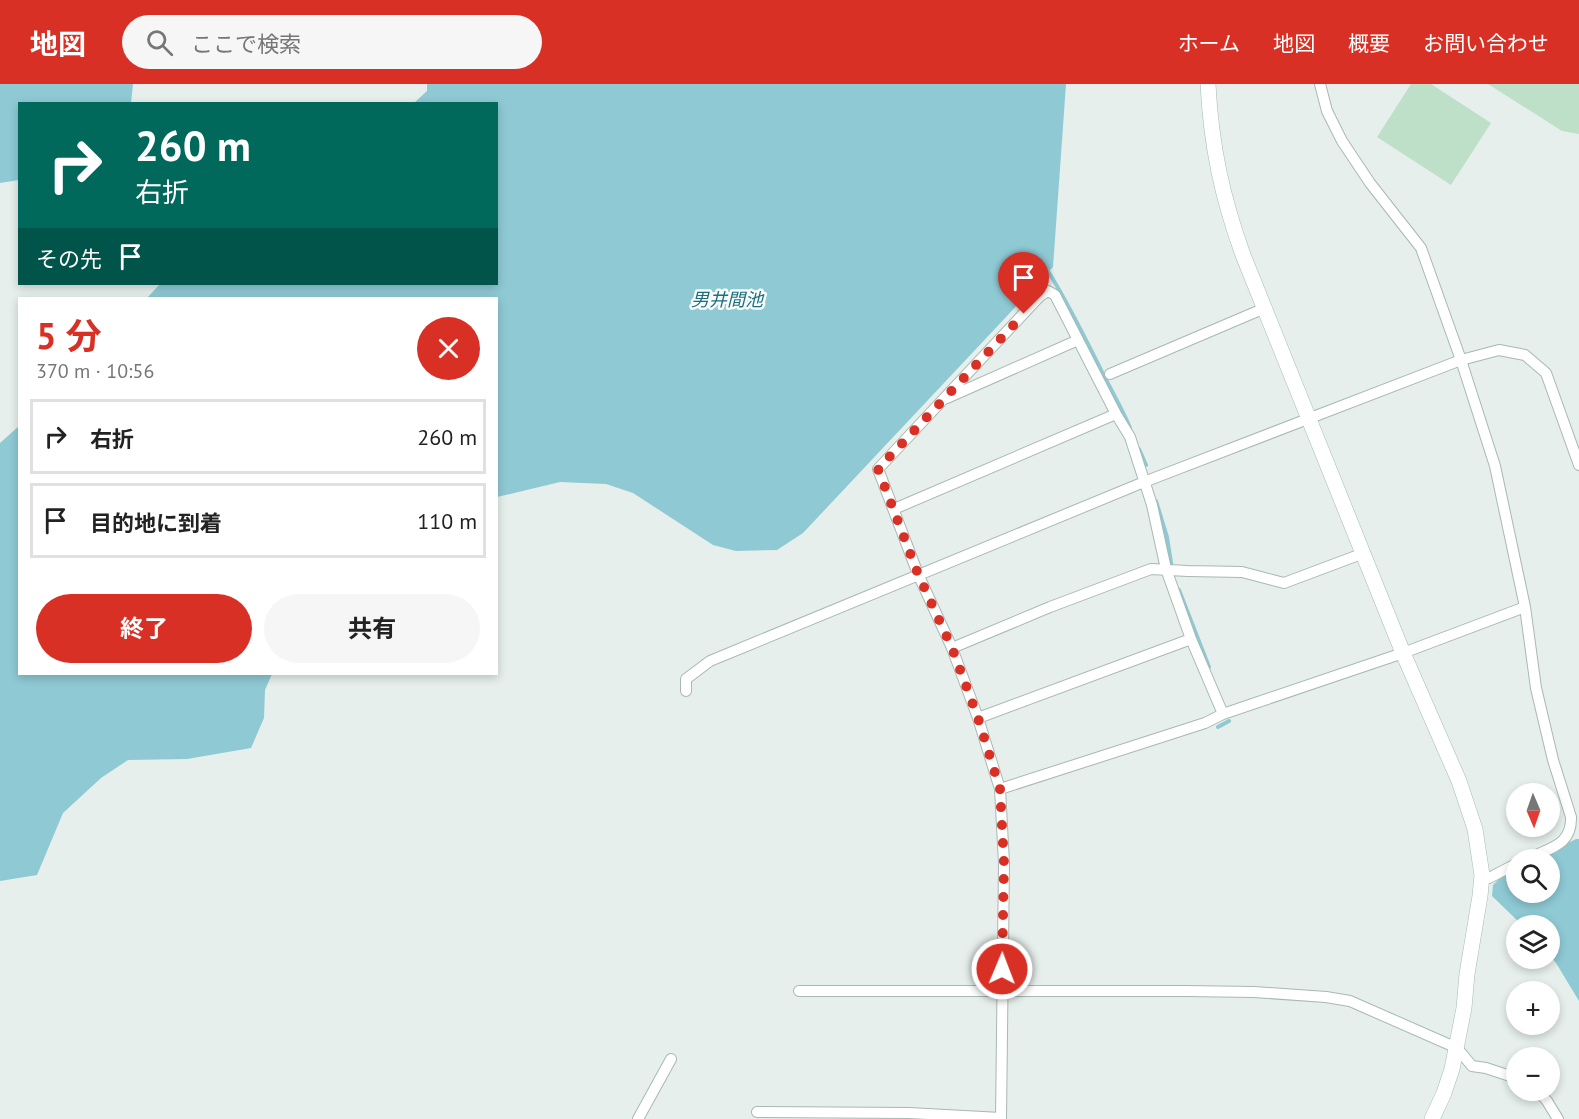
<!DOCTYPE html>
<html lang="ja">
<meta charset="utf-8">
<style>
body{margin:0;font-family:"PT Sans","Noto Sans JP",sans-serif;background:#f6f6f6;color:#222;height:100vh;display:flex;flex-direction:column;font-size:22px;white-space:nowrap}
*{box-sizing:border-box;margin:0}
p{font-size:20px;color:#767676}
.icon{flex:none;width:33px;height:33px;fill:none;stroke:currentColor;stroke-width:2;stroke-linecap:round;stroke-linejoin:round}
.map{position:relative;flex:1;overflow:hidden}
.side{position:absolute;left:18px;top:213px;width:480px;height:378px;display:flex;flex-direction:column;background:#fff;border-radius:0px;box-shadow:0 3px 9px #0003}
.side>*{flex:none}
.hud{position:absolute;left:18px;top:18px;width:480px;height:183px;border-radius:0px;box-shadow:0 3px 9px #0003;background:#00695c;color:#fff;overflow:hidden}
.needle{width:39px;rotate:178deg}
.tools{position:absolute;left:1506px;top:699px;display:grid;gap:12px}
.tools a{display:grid;place-items:center;width:54px;height:54px;border-radius:50%;background:#fff;box-shadow:0 3px 9px #0003;font-size:30px}
.pin{position:absolute;display:grid;place-items:center;width:51px;height:51px;color:#fff;margin:-62px -26px;border-radius:50% 50% 50% 0;rotate:-45deg;box-shadow:0 0 6px #0007}
.pin .icon{rotate:45deg}
.me{position:absolute;width:66px;margin:-33px;rotate:1deg;stroke-linejoin:round;filter:drop-shadow(0 0 4px #0008)}
.turn{display:flex;align-items:center;gap:21px;height:126px;padding:0 18px;font-size:27px}
.turn .icon{width:78px;height:78px;stroke-width:2.5}
.turn b{display:block;font-size:42px;line-height:51px}
.then{display:flex;align-items:center;height:57px;padding:0 18px;background:#0003;gap:12px;font-size:22px}
.round{display:grid;place-items:center;flex:none;width:63px;height:63px;border-radius:32px;background:#f6f6f6}
.headline{display:flex;align-items:center;justify-content:space-between;height:102px;padding:0 18px}
h1{font-size:36px;font-weight:700;line-height:45px;color:#d93025}
.action{display:flex;gap:12px;margin-top:auto;padding:12px 18px}
.action a{flex:1;height:69px;border-radius:36px;background:#d93025;color:#fff;font-size:24px;font-weight:700;line-height:69px;text-align:center}
.action a+a{background:#f6f6f6;color:#222}
ul{padding:0;list-style:none}
li{display:flex;align-items:center;gap:18px;height:75px;margin:0 12px 9px;padding:0 6px;border:3px solid #e0e0e0;border-radius:0px}
li div{flex:1}
li b{display:block;font-size:22px}
li em{font-style:normal}
header{display:flex;align-items:center;gap:36px;box-sizing:border-box;height:84px;padding:0 30px;background:#d93025;color:#fff}
header strong{font-size:28px}
nav{display:flex;gap:33px;margin-inline-start:auto;font-size:21px}
.search{width:420px;height:54px;background:#f6f6f6;display:flex;align-items:center;gap:15px;box-sizing:border-box;padding:0 21px;border-radius:33px;color:#767676;font-size:22px}
.map>svg:first-child{display:block}
</style>
<header>
<strong>地図</strong>
<div class="search"><svg class="icon" aria-label="search" viewBox="0 0 24 24"><circle cx="10" cy="10" r="6"/><path d="M15 15l6 6"/></svg>ここで検索</div>
<nav><a>ホーム</a><a>地図</a><a>概要</a><a>お問い合わせ</a></nav>
</header>
<div class="map">
<svg width="1579" height="1035" viewBox="0 0 1579 1035">
<rect width="100%" height="100%" fill="#e6efeb"/>
<path fill="#bfe0c8" d="M1411 0H1431L1491 39 1451 101 1377 53Z
M1488 0H1579V50L1562 47Z"/>
<path fill="#8ec9d4" d="M0 0H133L131 19 20 20 19 96 0 99Z
M427 0H1066L1053 183 803 449 777 466 736 467 713 461 633 409 606 400 560 398 497 413 496 214H147L160 200H496V20L414 19 427 7Z
M19 342 20 590H272L265 606 264 634 251 664 187 675 128 676 101 694 63 729 37 791 0 797V359Z
M1576 755H1579V917L1556 879 1550 872V842L1522 841 1492 812 1493 801 1499 795 1516 785V808H1550V776L1536 775Z"/>
<g fill="none" stroke-linecap="round" stroke-linejoin="round">
<path stroke="#8ec9d4" stroke-width="4" d="M1046 184C1066 215 1082 248 1099 282 1109 303 1121 322 1130 344
M1139 365 1146 381
M1156 417 1167 453 1172 485
M1179 506 1209 583
M1218 643 1229 637"/>
<defs>
<path id="street" d="M1320 0 1327 27 1342 57 1370 99 1421 164 1461 276 1495 382 1525 523 1536 604 1553 676 1571 733C1572 763 1547 764 1526 776
M1110 290 1265 224
M947 314 1078 256
M894 425 1116 330
M952 564 1050 523 1151 485 1188 487 1242 488 1284 499 1364 469
M686 607V595L710 577 1144 398 1461 276 1499 266 1525 271 1546 289 1579 381
M978 634 1191 555
M1000 705 1205 639 1223 630 1403 569 1525 523
M1481 795 1489 794 1516 780
M799 907H1185L1254 908 1326 913 1350 917 1457 964 1472 982 1486 984 1516 994
M1537 1006 1547 1017 1558 1035
M757 1028 909 1029 1001 1034
M638 1035 671 975
M1001 1035 1004 779 1000 705 978 634 952 564 918 490 878 385 1040 212 1048 207 1055 211 1116 330 1130 353 1152 421 1166 485 1191 555 1223 630"/>
<path id="secondary" d="M1208 0C1211 61 1222 113 1243 171L1403 569 1459 697 1475 745 1482 791 1480 812 1467 890 1464 924 1452 985 1444 1009 1432 1035"/>
</defs>
<use href="#street" stroke="#a8b8b2" stroke-width="12"/>
<use href="#secondary" stroke="#a4bbb3" stroke-width="16"/>
<use href="#street" stroke="#fff" stroke-width="10"/>
<use href="#secondary" stroke="#fff" stroke-width="15"/>
</g>
<g fill="none" stroke-linecap="round" stroke-linejoin="round">
<path stroke="#d93025" stroke-width="10" stroke-dasharray="0 18" d="M1002 885 1004 779 1000 705 978 634 952 564 918 490 878 385 1024 230"/>
</g>
<g text-anchor="middle" dominant-baseline="central" stroke-width="5" stroke-linejoin="round" paint-order="stroke">
<g font-size="18" font-style="italic" fill="#1c6f80" stroke="#f7fbf9">
<text x="727" y="215">男井間池</text>
</g>
</g>
</svg>
<div class="tools">
<a><svg class="needle" viewBox="-14 -14 28 28"><path d="M0-13l5 13h-10z" fill="#e53935"/><path d="M0 13l5-13h-10z" fill="#767676"/></svg></a>
<a><svg class="icon" aria-label="search" viewBox="0 0 24 24"><circle cx="10" cy="10" r="6"/><path d="M15 15l6 6"/></svg></a>
<a><svg class="icon" aria-label="layers" viewBox="0 0 24 24"><path d="M12 4l9 5-9 5-9-5zM3 14l9 5 9-5"/></svg></a>
<a>+</a>
<a>−</a>
</div>
<div class="pin" style="left:1024px;top:230px;background:#d93025"><svg class="icon" aria-label="arrive" viewBox="0 0 24 24"><path d="M6 21V4h12l-3 4 3 4H6"/></svg></div>
<svg class="me" style="left:1002px;top:885px" viewBox="-20 -20 40 40"><circle r="17" fill="#d93025" stroke="#fff" stroke-width="3"/><path d="M0-11L8 9 0 5-8 9z" fill="#fff"/></svg>
<div class="hud">
<div class="turn"><svg class="icon" aria-label="right" viewBox="0 0 24 24"><path d="M7 20v-9h11M14 6l5 5-5 5"/></svg><div><b>260 m</b>右折</div></div>
<div class="then">その先<svg class="icon" aria-label="arrive" viewBox="0 0 24 24"><path d="M6 21V4h12l-3 4 3 4H6"/></svg></div>
</div>
<section class="side">
<div class="headline"><div><h1>5 分</h1><p>370 m · 10:56</p></div><a class="round" style="background:#d93025;color:#fff"><svg class="icon" aria-label="close" viewBox="0 0 24 24"><path d="M6 6l12 12M18 6L6 18"/></svg></a></div>
<ul>
<li><svg class="icon" aria-label="right" viewBox="0 0 24 24"><path d="M7 20v-9h11M14 6l5 5-5 5"/></svg><div><b>右折</b></div><em>260 m</em></li>
<li><svg class="icon" aria-label="arrive" viewBox="0 0 24 24"><path d="M6 21V4h12l-3 4 3 4H6"/></svg><div><b>目的地に到着</b></div><em>110 m</em></li>
</ul>
<div class="action"><a>終了</a><a>共有</a></div>
</section>
</div>
